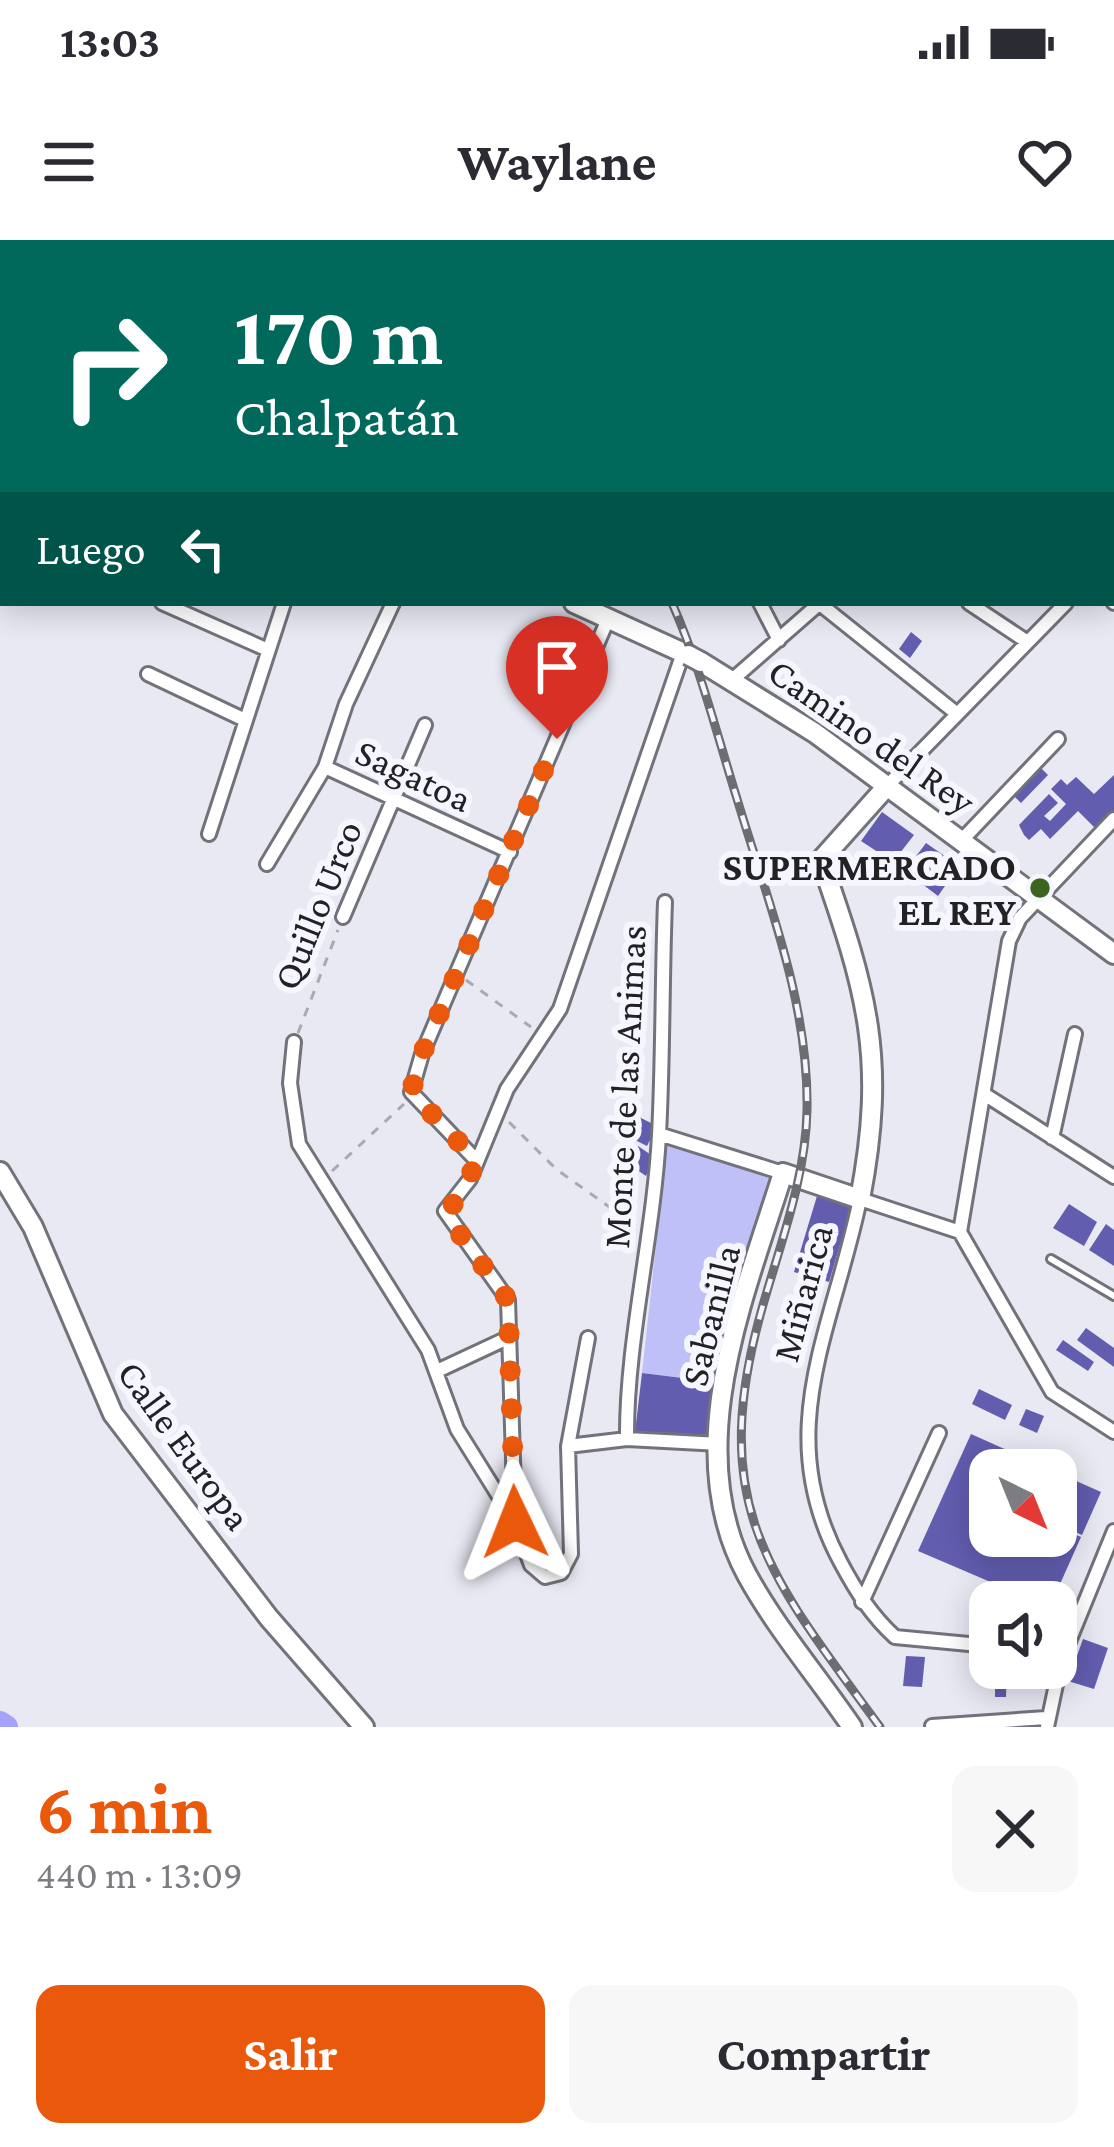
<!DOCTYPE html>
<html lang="es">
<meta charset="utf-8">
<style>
body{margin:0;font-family:"Crimson Pro",serif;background:#f7f7f7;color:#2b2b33;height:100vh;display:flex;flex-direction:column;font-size:45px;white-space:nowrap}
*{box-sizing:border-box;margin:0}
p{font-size:39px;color:#7c7c81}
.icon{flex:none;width:66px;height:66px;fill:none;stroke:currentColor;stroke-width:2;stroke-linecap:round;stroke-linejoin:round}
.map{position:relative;height:1487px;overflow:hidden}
.sheet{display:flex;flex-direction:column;background:#fff;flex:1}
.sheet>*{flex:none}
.banner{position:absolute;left:0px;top:0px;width:1116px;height:366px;box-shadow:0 6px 30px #0003;background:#00695c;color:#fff;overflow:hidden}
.needle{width:78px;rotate:137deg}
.tools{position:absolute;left:969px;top:1209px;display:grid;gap:24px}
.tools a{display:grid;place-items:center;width:108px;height:108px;border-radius:24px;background:#fff;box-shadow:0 6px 30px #0003;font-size:60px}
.pin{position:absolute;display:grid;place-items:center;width:102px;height:102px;color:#fff;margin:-123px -51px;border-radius:50% 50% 50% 0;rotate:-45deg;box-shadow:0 0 12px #0007}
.pin .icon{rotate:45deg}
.me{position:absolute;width:132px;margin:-66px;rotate:358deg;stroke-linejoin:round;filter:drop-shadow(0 0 9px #0008)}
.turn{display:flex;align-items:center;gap:42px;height:252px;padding:0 36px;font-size:54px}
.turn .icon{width:156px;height:156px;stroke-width:2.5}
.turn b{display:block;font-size:84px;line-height:102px}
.then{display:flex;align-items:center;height:114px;padding:0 36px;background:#0003;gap:24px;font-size:45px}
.round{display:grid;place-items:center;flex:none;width:126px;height:126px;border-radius:24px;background:#f7f7f7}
.overview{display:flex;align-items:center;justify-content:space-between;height:204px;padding:0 36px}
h1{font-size:72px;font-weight:700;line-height:90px;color:#ea580c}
.primary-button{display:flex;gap:24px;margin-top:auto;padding:24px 36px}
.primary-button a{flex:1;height:138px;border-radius:24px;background:#ea580c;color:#fff;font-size:48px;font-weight:700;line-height:138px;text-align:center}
.primary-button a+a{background:#f7f7f7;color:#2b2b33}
.status{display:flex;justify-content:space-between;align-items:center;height:84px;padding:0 60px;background:#fff;direction:ltr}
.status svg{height:33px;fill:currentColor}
header{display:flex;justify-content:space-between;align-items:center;height:156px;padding:0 36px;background:#fff;font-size:54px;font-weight:700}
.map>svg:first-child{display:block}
</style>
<div class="status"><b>13:03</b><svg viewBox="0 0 49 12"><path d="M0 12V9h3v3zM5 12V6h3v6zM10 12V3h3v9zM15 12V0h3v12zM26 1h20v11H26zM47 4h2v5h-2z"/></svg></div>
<header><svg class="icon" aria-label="menu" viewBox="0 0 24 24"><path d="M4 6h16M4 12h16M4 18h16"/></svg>Waylane<svg class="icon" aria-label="heart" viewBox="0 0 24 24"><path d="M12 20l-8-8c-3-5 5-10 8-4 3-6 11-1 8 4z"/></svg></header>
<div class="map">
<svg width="1114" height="1487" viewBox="0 0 1114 1487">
<rect width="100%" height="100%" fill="#e8e9f3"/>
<path fill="#c0c0f8" d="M667 905 772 939 715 1142 642 1133Z"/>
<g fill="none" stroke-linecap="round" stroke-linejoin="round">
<path stroke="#a4a2fb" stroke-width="24" d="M0 1483 6 1487"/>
</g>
<path fill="#625daf" d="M911 392 922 401 910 418 899 409Z
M1039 526 1048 535 1021 563 1012 554Z
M1114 535V575L1098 591 1078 571 1050 599 1041 589 1029 600 1024 595 1019 585 1049 554 1058 563 1044 576 1050 581 1066 564 1051 549 1061 539 1067 545 1076 537 1094 554Z
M882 572 914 595 893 622 861 601Z
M926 603 959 626 938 656 905 631Z
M639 877 657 886 647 906 629 897Z
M638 906 654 917 646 936 627 923Z
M817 956 851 968 829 1042 794 1032Z
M1069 964 1097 982 1084 1006 1053 988Z
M1106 984 1114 990V1026L1089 1010Z
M1086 1088 1114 1108V1127L1077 1100Z
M1063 1100 1094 1122 1088 1131 1056 1110Z
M642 1133 715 1142 712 1195 635 1192Z
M979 1149 1012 1165 1005 1180 972 1164Z
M1026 1169 1044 1176 1037 1193 1019 1185Z
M971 1194 1052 1230H990V1296H1056V1286L1081 1297 1052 1362H1037L918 1311Z
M1056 1232 1101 1252 1082 1295 1056 1284Z
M1083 1399 1108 1408 1094 1449 1068 1441Z
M906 1416 925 1417 922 1447 903 1446Z
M987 1428H1007L1006 1457H995V1446L986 1445Z"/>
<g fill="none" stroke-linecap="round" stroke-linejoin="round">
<defs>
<path id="lane" d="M1051 1019 1114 1056"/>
<path id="street" d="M2 0 9 3
M253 0 261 3
M399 0 402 3
M510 0 513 3
M844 0 856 3
M768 3 771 0
M781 3 782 0
M1107 3 1108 0
M1113 69H1114
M1113 103 1114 100
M1113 166H1114
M0 198 3 203
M1113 362 1114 363
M162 363 268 410
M760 363 779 400
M969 363 1026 401
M820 364 956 473
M148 434 245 480
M732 440 820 363
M325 527 510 612
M888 545 1066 363
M1114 579 1020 678 1009 701 960 992 1052 1152 1114 1192
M209 594 284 363
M962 600 1058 499
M267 624 325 527 346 464 393 363
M343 677 425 485
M294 802 290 843 299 904 428 1110 457 1189 515 1282 531 1325 545 1337 561 1333 571 1314 568 1206 588 1098
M984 854 1114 937
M659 894 783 933
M1052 898 1075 794
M475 919 411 852 422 814 608 379
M960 992 860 959C833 1090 770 1192 841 1323 856 1351 871 1375 895 1397L990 1406
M437 1131 510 1097
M627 1199C626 1102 654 994 659 895 663 818 662 740 665 662
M568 1206 627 1199 720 1204
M515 1282 508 1060 445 971 470 939 507 849 560 769 683 413
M862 1362 939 1193
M932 1486 1046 1478
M1047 1487 1061 1421 1114 1291"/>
<path id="secondary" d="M0 105 3 106
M574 363 688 415
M701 422 815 493 1114 714
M0 932 33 987 113 1174 269 1378 364 1487
M852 1487C818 1437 776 1388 747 1335 679 1210 744 1057 783 933L860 959C887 818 867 752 821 620L888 545"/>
</defs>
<use href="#lane" stroke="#72727b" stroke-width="12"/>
<use href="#street" stroke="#72727b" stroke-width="18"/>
<use href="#secondary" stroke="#72727b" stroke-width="24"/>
<path stroke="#a8a9b1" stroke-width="3" stroke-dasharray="9 9" stroke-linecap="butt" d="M304 3 305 0
M466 740 531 787
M298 793 338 690
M509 882 556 929 636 986
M332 931 404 864"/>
<use href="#lane" stroke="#fff" stroke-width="6"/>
<use href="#street" stroke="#fff" stroke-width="12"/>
<use href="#secondary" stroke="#fff" stroke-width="18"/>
<defs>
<path id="rail" d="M83 0 86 3
M672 363C700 426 717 495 738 562 768 662 809 764 807 870 806 936 781 1002 763 1065 706 1264 767 1333 880 1487"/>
</defs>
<use href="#rail" stroke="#6c6d72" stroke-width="9"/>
<use href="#rail" stroke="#f6f6fe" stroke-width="4.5" stroke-dasharray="14" stroke-linecap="butt"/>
<defs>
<path id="secondary-bridge" d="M688 415 701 422"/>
</defs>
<use href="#secondary-bridge" stroke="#72727b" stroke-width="24" stroke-linecap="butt"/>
<use href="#secondary-bridge" stroke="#fff" stroke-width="18"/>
</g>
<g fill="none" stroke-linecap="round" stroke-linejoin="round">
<path stroke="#ea580c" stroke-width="21" stroke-dasharray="0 37.8" d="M515 1282 508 1060 446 975 470 939 475 919 411 852 422 814 557 499"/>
</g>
<circle fill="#3d641e" stroke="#f6f6fe" stroke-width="4.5" cx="1040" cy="648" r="12"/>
<g text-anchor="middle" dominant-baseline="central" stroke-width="12" stroke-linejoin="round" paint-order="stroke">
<g font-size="39" fill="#222225" stroke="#f6f6fe">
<text transform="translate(872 496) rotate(35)">Camino del Rey</text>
<text transform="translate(414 535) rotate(25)">Sagatoa</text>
<text transform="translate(317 665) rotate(-68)">Quillo Urco</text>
<text transform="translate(624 847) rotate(-87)">Monte de las Animas</text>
<text transform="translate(802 1053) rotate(-75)">Miñarica</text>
<text transform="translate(710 1075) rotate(-76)">Sabanilla</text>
<text transform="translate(185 1205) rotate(54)">Calle Europa</text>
</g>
<g font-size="39" font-weight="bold" fill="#222225" stroke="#f6f6fe" text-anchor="end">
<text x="1016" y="626">SUPERMERCADO<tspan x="1016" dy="45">EL REY</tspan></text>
</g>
</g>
</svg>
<div class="tools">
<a><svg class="needle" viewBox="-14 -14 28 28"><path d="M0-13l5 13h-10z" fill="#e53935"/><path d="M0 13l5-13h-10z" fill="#7c7c81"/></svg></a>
<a><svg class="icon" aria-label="sound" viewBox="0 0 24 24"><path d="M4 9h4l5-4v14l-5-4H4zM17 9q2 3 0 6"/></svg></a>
</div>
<div class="pin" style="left:557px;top:499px;background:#d93025"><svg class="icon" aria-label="arrive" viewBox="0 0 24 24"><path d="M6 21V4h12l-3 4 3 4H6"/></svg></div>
<svg class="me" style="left:515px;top:1282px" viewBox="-20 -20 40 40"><path d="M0-17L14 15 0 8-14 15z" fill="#ea580c" stroke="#fff" stroke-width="4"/></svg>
<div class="banner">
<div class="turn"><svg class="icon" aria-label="right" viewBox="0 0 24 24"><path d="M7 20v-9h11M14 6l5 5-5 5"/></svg><div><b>170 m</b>Chalpatán</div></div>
<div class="then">Luego<svg class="icon" aria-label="left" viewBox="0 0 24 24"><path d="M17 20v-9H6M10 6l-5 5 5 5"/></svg></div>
</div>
</div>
<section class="sheet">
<div class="overview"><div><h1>6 min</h1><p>440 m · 13:09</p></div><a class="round"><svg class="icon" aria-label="close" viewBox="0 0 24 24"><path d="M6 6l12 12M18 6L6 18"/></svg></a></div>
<div class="primary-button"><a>Salir</a><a>Compartir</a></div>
</section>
